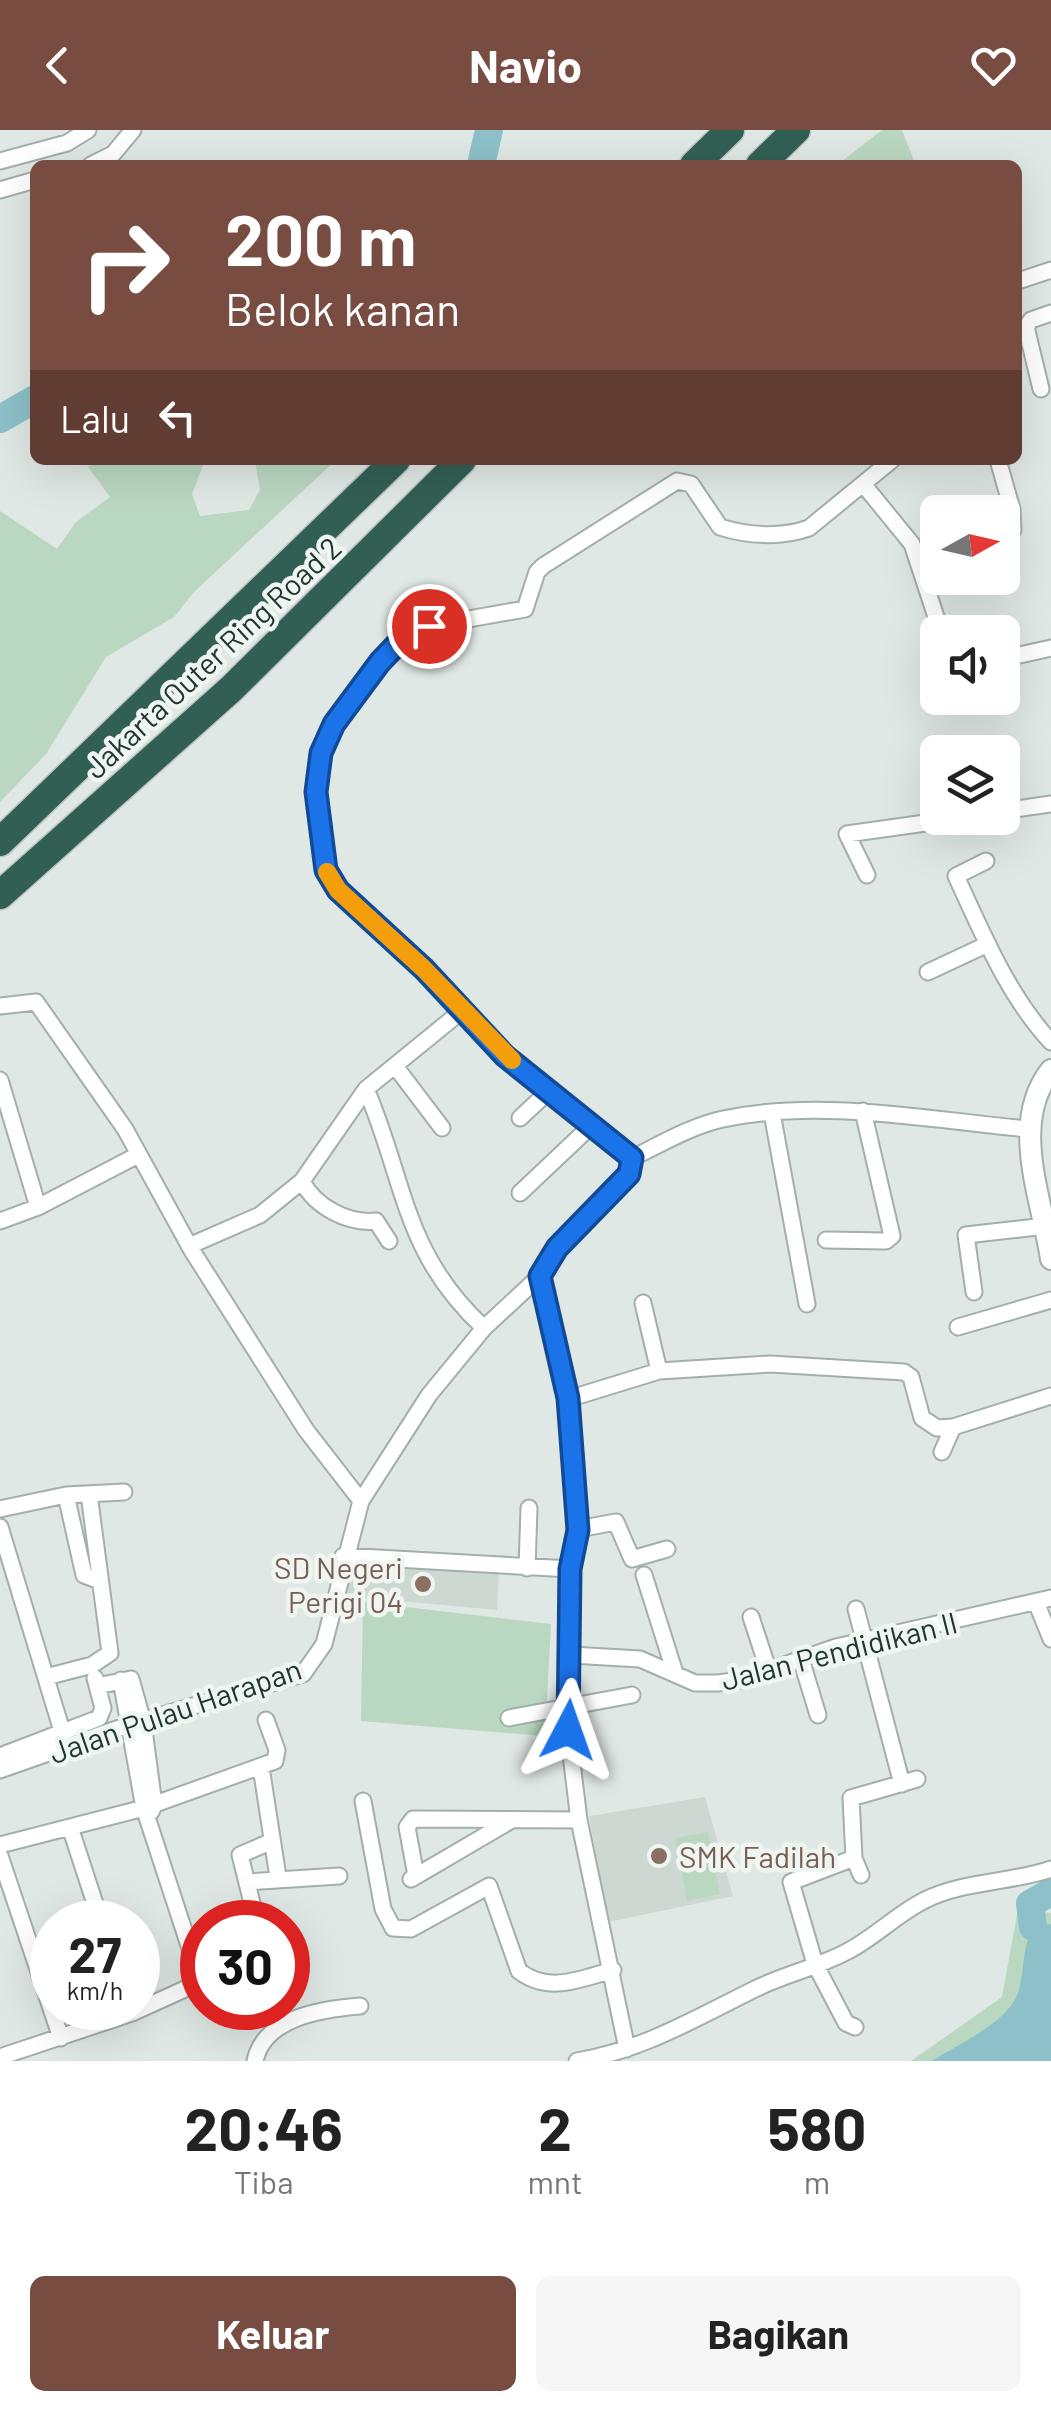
<!DOCTYPE html>
<html lang="id">
<style>
body{margin:0;font-family:Barlow,sans-serif;background:#f6f6f6;color:#222;height:100vh;display:flex;flex-direction:column;font-size:38px;white-space:nowrap}
*{box-sizing:border-box;margin:0}
p{font-size:32px;color:#767676}
.icon{flex:none;width:55px;height:55px;fill:none;stroke:currentColor;stroke-width:2;stroke-linecap:round;stroke-linejoin:round}
.map{position:relative;height:1931px;overflow:hidden}
.drawer{display:flex;flex-direction:column;background:#fff;flex:1}
.drawer>*{flex:none}
.hud{position:absolute;left:30px;top:30px;width:992px;height:305px;border-radius:15px;box-shadow:0 10px 40px #0002;background:#784c40;color:#fff;overflow:hidden}
.needle{width:65px;rotate:82deg}
.tools{position:absolute;left:920px;top:365px;display:grid;gap:20px}
.tools a{display:grid;place-items:center;width:100px;height:100px;border-radius:15px;background:#fff;box-shadow:0 10px 40px #0002;font-size:50px}
.speed{position:absolute;left:30px;top:1770px;display:flex;gap:20px;font-size:50px;font-weight:700;text-align:center}
.speed>*{display:grid;place-content:center;width:130px;height:130px;border-radius:50%;background:#fff;box-shadow:0 10px 40px #0002;line-height:1}
.speed small{font-size:25px;font-weight:400}
.speed .limit{border:15px solid #d22;background:#fff;color:#111}
.pin{position:absolute;display:grid;place-items:center;width:85px;height:85px;color:#fff;margin:-42px;border:5px solid #fff;border-radius:50%;box-shadow:0 2px 10px #0007}
.me{position:absolute;width:110px;margin:-55px;rotate:4deg;stroke-linejoin:round;filter:drop-shadow(0 0 8px #0008)}
.turn{display:flex;align-items:center;gap:35px;height:210px;padding:0 30px;font-size:45px}
.turn .icon{width:130px;height:130px;stroke-width:2.5}
.turn b{display:block;font-size:70px;line-height:85px}
.then{display:flex;align-items:center;height:95px;padding:0 30px;background:#0003;gap:20px;font-size:38px}
.eta{display:flex;justify-content:space-evenly;align-items:center;height:170px;text-align:center}
.eta b{font-size:60px;font-weight:700;line-height:70px}
.button{display:flex;gap:20px;margin-top:auto;padding:20px 30px}
.button a{flex:1;height:115px;border-radius:15px;background:#784c40;color:#fff;font-size:40px;font-weight:700;line-height:115px;text-align:center}
.button a+a{background:#f6f6f6;color:#222}
header{display:flex;justify-content:space-between;align-items:center;height:130px;padding:0 30px;background:#784c40;color:#fff;font-size:45px;font-weight:700}
.map>svg:first-child{display:block}
</style>
<header><svg class="icon" aria-label="back" viewBox="0 0 24 24"><path d="M15 5l-7 7 7 7"/></svg>Navio<svg class="icon" aria-label="heart" viewBox="0 0 24 24"><path d="M12 20l-8-8c-3-5 5-10 8-4 3-6 11-1 8 4z"/></svg></header>
<div class="map">
<svg width="1051" height="1931" viewBox="0 0 1051 1931">
<rect width="100%" height="100%" fill="#dfe8e4"/>
<path fill="#ced8d3" d="M349 1433 499 1443 497 1480 346 1466Z
M705 1667 733 1766 608 1792 589 1686Z"/>
<path fill="#bad7c1" d="M882 0H902L916 35H837Z
M98 330H205L192 364 200 386 249 380 260 360 255 330H336L194 462 174 487 106 527 46 624 0 672V381L57 419 76 392 110 367 88 337Z
M363 1472 551 1494 545 1606 361 1591Z
M708 1702 720 1764 687 1771 675 1708Z
M1018 1779 1051 1783V1931H911L1002 1867Z"/>
<path fill="#8dc0c8" d="M1051 1794V1931H932C958 1914 1010 1892 1019 1860 1025 1838 1022 1818 1033 1797Z"/>
<g fill="none" stroke-linecap="round" stroke-linejoin="round">
<path stroke="#8dc0c8" stroke-width="28" d="M481 35 489 0
M0 289 35 269
M1033 1797 1030 1774 1051 1762"/>
<defs>
<path id="minor" d="M0 31 67 13 88 0
M91 35 113 24 133 0
M0 60 35 50
M1018 151 1051 140
M1041 259 1026 197 1031 190 1051 183
M998 330 1012 379 1013 400 1002 402
M863 354 912 414 941 502
M917 424 938 420
M1002 529 1051 518
M1002 681 1051 674
M986 731 956 746C982 802 1008 866 1051 912
M867 745 847 704 961 688
M928 842 988 814
M0 876 36 872 125 999 191 1119 306 1300 361 1371
M395 936 442 998
M0 950 38 1077
M366 959C406 1053 403 1123 484 1198
M772 983 807 1174
M520 988 551 959
M632 1028 505 925 424 839 338 760 326 741 317 662 321 623 335 594 380 532 401 510 429 496 525 479 537 442 543 436 677 351 691 354 720 397C748 406 781 408 809 398L892 330
M632 1028C661 1014 691 996 723 989 822 968 928 990 1028 999
M302 1051C315 1077 348 1094 376 1091L389 1111
M520 1063 593 994
M0 1091 38 1077 138 1025
M826 1110 886 1111 892 1106 863 981
M189 1116 260 1085 302 1051 366 959 463 880
M540 1146 568 1269 578 1399 570 1439 568 1600 579 1690 627 1919
M974 1162 966 1105 1046 1096
M643 1173 659 1241
M958 1197 1051 1170
M568 1269 659 1241 770 1234 904 1242 911 1247 922 1288 937 1298 953 1297
M942 1322 953 1297 1051 1266
M66 1365 84 1445 100 1451
M0 1379 66 1365 124 1362
M0 1397 62 1601
M578 1399 616 1392 632 1429 667 1419
M343 1426 570 1439
M527 1438 529 1378
M644 1445 675 1543
M1036 1472 1051 1509
M856 1479 902 1654
M751 1487 768 1539
M571 1525 640 1529 695 1553H718L741 1550 836 1517 1051 1468
M800 1526 818 1585
M46 1547 92 1535 110 1523 89 1364
M97 1556 131 1549 143 1592 154 1675 151 1682
M509 1588 632 1565
M0 1626 99 1588 103 1578 95 1548
M261 1637 278 1747
M0 1640 128 1595 303 1544 324 1514 361 1371 429 1265 484 1198 540 1146 557 1118 629 1045 632 1028
M363 1671 383 1779 393 1798 411 1799 489 1756 519 1841C549 1864 580 1849 613 1840
M71 1700 101 1792
M0 1715 144 1678 275 1631 277 1620 266 1590
M0 1726 61 1908
M854 1728 851 1668 917 1649
M416 1746 407 1697 413 1689 579 1690
M411 1749 510 1691
M247 1752 339 1746
M221 1792 254 1781 240 1725 270 1712
M855 1897 846 1893 815 1834 791 1752 854 1728 861 1745
M0 1927 132 1883 196 1854V1837L144 1678 121 1550
M255 1931C264 1887 323 1879 360 1876
M577 1931C643 1920 696 1888 755 1859 785 1844 819 1837 848 1821 875 1807 897 1784 925 1770 963 1751 1010 1753 1051 1739"/>
<path id="tertiary" d="M1051 940C1009 993 1042 1068 1051 1129"/>
<path id="motorway" d="M694 35 730 0
M760 35 796 0
M0 712 396 330
M0 765 231 559 462 330"/>
</defs>
<use href="#minor" stroke="#a3afaa" stroke-width="19"/>
<use href="#tertiary" stroke="#a3afaa" stroke-width="24"/>
<use href="#motorway" stroke="#bdc3c1" stroke-width="31"/>
<use href="#minor" stroke="#fff" stroke-width="15"/>
<use href="#tertiary" stroke="#fff" stroke-width="20"/>
<use href="#motorway" stroke="#325f54" stroke-width="28"/>
</g>
<g fill="none" stroke-linecap="round" stroke-linejoin="round">
<defs>
<path id="route" d="M429 496 401 510 380 532 334 594 321 623 316 662 326 740 338 760 424 839 505 926 632 1028 629 1044 557 1118 540 1146 568 1268 578 1400 570 1439 568 1600"/>
</defs>
<use href="#route" stroke="#114b97" stroke-width="25"/>
<use href="#route" stroke="#1a73e8" stroke-width="18"/>
<path stroke="#f59e0b" stroke-width="18" d="M327 742 338 760 424 839 512 930"/>
</g>
<g fill="#8d6e63" stroke="#eff6f2" stroke-width="4">
<circle cx="423" cy="1454" r="10"/>
<circle cx="659" cy="1726" r="10"/>
</g>
<g text-anchor="middle" dominant-baseline="central" stroke-width="9" stroke-linejoin="round" paint-order="stroke">
<g font-size="30" fill="#223630" stroke="#eff6f2">
<text transform="translate(212 527) rotate(-43)">Jakarta Outer Ring Road 2</text>
<text transform="translate(839 1520) rotate(-14)">Jalan Pendidikan II</text>
<text transform="translate(175 1580) rotate(-19)">Jalan Pulau Harapan</text>
</g>
<g font-size="30" fill="#785e54" stroke="#eff6f2" text-anchor="end">
<text x="403" y="1437">SD Negeri<tspan x="403" dy="34">Perigi 04</tspan></text>
<text x="679" y="1726" text-anchor="start">SMK Fadilah</text>
</g>
</g>
</svg>
<div class="tools">
<a><svg class="needle" viewBox="-14 -14 28 28"><path d="M0-13l5 13h-10z" fill="#e53935"/><path d="M0 13l5-13h-10z" fill="#767676"/></svg></a>
<a><svg class="icon" aria-label="sound" viewBox="0 0 24 24"><path d="M4 9h4l5-4v14l-5-4H4zM17 9q2 3 0 6"/></svg></a>
<a><svg class="icon" aria-label="layers" viewBox="0 0 24 24"><path d="M12 4l9 5-9 5-9-5zM3 14l9 5 9-5"/></svg></a>
</div>
<div class="speed"><div>27<small>km/h</small></div><div class="limit">30</div></div>
<div class="pin" style="left:429px;top:496px;background:#d93025"><svg class="icon" aria-label="arrive" viewBox="0 0 24 24"><path d="M6 21V4h12l-3 4 3 4H6"/></svg></div>
<svg class="me" style="left:568px;top:1600px" viewBox="-20 -20 40 40"><path d="M0-17L14 15 0 8-14 15z" fill="#1a73e8" stroke="#fff" stroke-width="4"/></svg>
<div class="hud">
<div class="turn"><svg class="icon" aria-label="right" viewBox="0 0 24 24"><path d="M7 20v-9h11M14 6l5 5-5 5"/></svg><div><b>200 m</b>Belok kanan</div></div>
<div class="then">Lalu<svg class="icon" aria-label="left" viewBox="0 0 24 24"><path d="M17 20v-9H6M10 6l-5 5 5 5"/></svg></div>
</div>
</div>
<section class="drawer">
<div class="eta">
<div><b>20:46</b><p>Tiba</p></div>
<div><b>2</b><p>mnt</p></div>
<div><b>580</b><p>m</p></div>
</div>
<div class="button"><a>Keluar</a><a>Bagikan</a></div>
</section>
